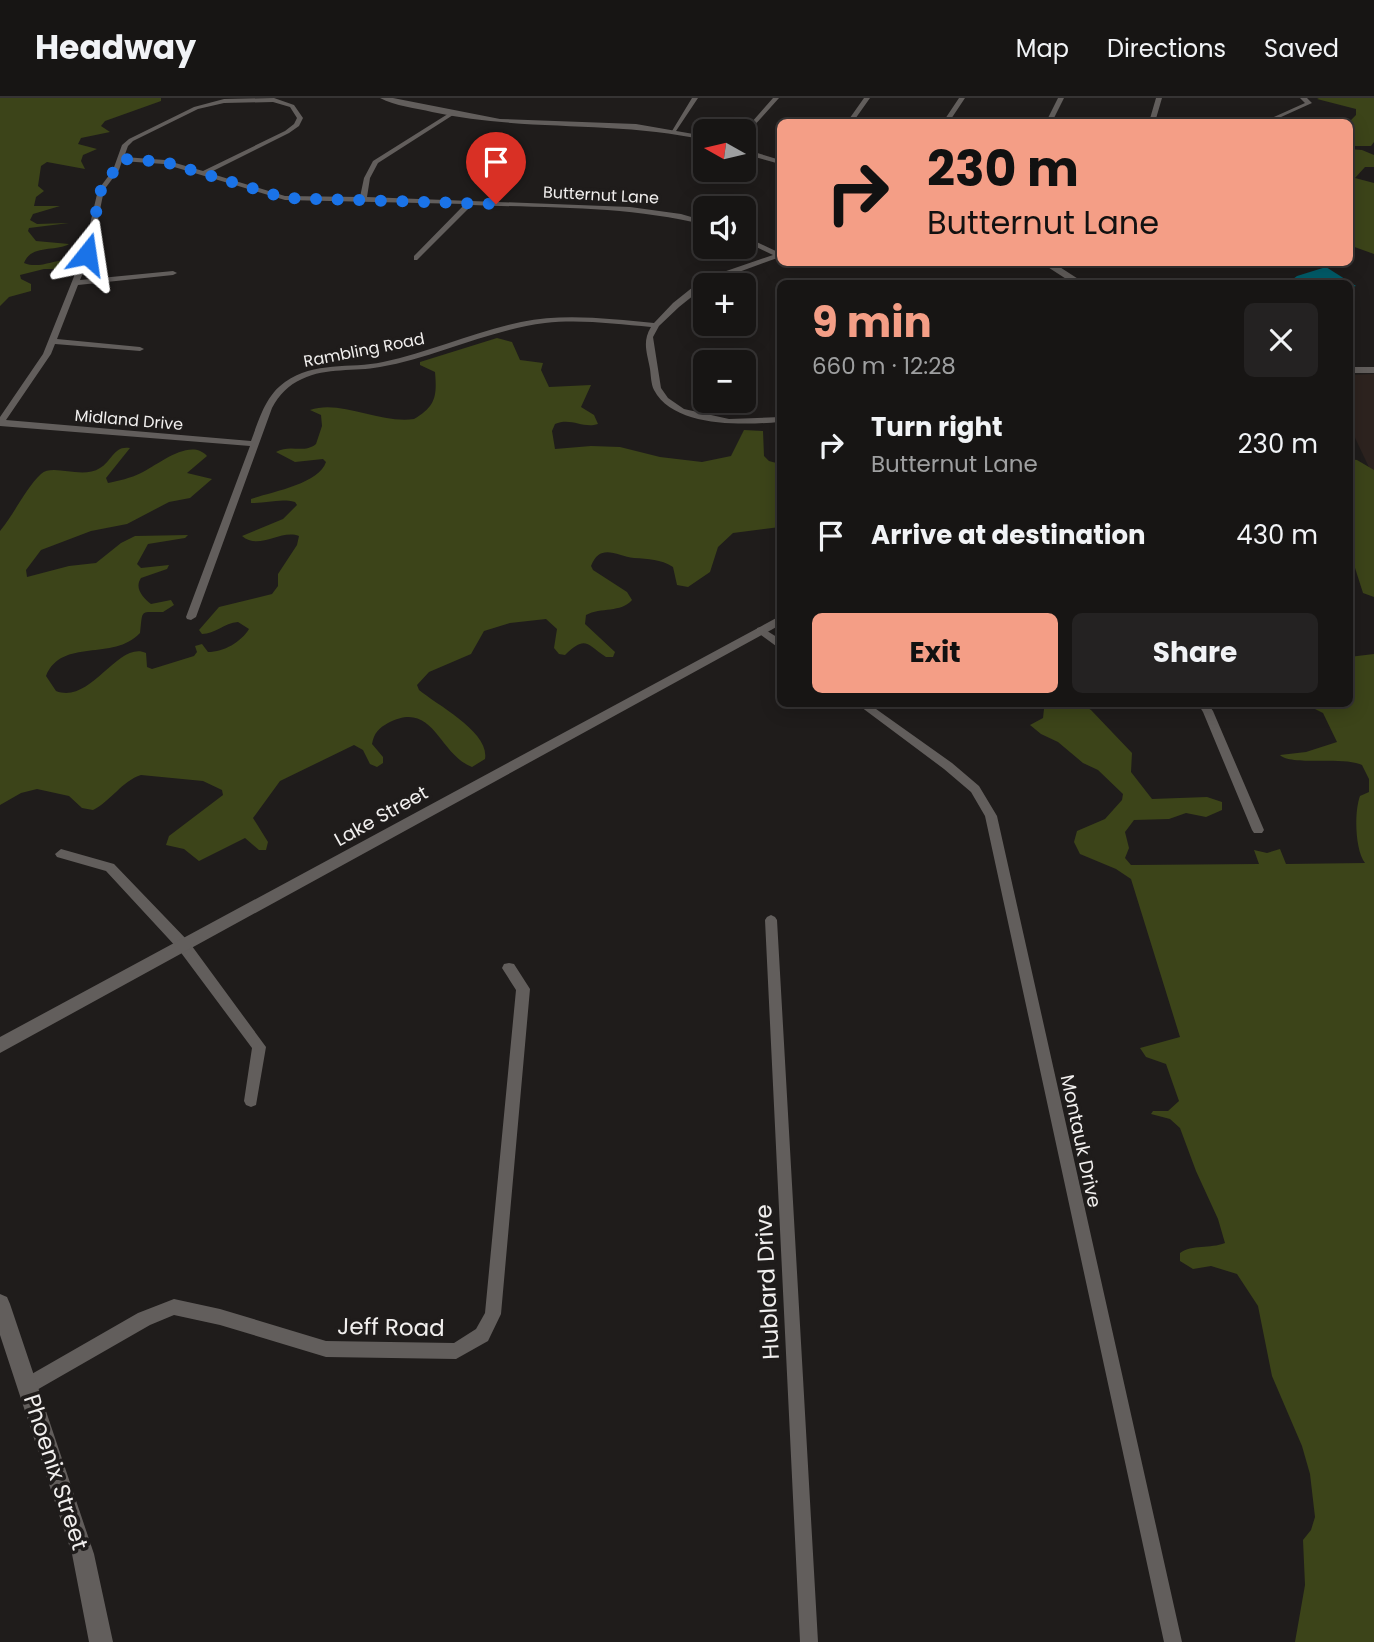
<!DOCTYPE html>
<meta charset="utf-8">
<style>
body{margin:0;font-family:Poppins,sans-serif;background:#242222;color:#f1f3f6;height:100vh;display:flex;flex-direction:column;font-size:26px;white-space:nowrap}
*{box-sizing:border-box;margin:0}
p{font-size:23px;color:#9e9fa0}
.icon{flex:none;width:38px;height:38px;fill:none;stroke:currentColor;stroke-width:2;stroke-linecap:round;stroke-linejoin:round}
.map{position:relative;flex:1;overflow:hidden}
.details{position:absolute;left:777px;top:182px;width:576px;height:427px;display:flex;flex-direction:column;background:#171514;border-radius:10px;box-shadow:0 4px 18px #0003,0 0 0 2px #363434}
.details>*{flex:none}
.hud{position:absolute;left:777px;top:21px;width:576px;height:147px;border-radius:10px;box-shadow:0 4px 18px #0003,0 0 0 2px #363434;background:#f49e86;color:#111;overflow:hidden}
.needle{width:46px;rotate:278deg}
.fabs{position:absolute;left:693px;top:21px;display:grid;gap:14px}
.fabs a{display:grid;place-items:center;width:63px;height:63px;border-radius:10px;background:#171514;box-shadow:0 4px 18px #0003,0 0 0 2px #363434;font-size:35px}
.pin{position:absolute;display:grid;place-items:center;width:60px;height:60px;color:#fff;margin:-72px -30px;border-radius:50% 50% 50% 0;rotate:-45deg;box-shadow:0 0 7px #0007}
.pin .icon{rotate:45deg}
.me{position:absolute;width:77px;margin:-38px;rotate:15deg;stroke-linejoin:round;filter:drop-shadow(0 0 5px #0008)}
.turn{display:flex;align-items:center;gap:24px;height:147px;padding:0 35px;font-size:32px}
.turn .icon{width:91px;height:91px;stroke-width:2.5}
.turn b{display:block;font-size:49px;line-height:60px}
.round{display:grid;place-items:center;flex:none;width:74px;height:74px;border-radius:10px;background:#242222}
.headline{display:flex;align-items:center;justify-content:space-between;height:119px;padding:0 35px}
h1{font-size:42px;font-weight:700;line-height:52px;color:#f49e86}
.primary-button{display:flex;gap:14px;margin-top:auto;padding:14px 35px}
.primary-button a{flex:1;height:80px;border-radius:10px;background:#f49e86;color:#111;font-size:28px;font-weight:700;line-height:80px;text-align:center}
.primary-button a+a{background:#242222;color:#f1f3f6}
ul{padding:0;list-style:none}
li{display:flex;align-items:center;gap:21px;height:91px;padding:0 35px}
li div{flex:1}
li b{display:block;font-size:26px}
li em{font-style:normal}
header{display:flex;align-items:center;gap:42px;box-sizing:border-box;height:98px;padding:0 35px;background:#171514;border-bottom:2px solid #363434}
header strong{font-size:33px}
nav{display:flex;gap:38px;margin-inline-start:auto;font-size:24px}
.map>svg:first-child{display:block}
</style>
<header>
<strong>Headway</strong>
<nav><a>Map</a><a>Directions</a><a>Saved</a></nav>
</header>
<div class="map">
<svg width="1374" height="1544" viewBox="0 0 1374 1544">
<rect width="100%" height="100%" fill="#1f1c1b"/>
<path fill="#2d231f" d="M1374 276V380L1349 327V277Z"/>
<path fill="#3c4419" d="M0 0H161V3L105 23 101 28 110 34 81 40 78 46 97 51 83 57 81 63 85 71 47 64 41 68 38 88 44 93 36 99 34 108H60L33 116 30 122 37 126 69 125 29 130 28 133 36 143 69 146C56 154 31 146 24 165 41 172 57 159 72 163L69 171H44L20 177 21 181 31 186V193L9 199 0 208Z
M1319 0H1374V44L1371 48H1349V24L1356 17V11L1317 1Z
M1349 51 1362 52 1374 57V69H1365L1355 80 1374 85V156L1349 147Z
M497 240 512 244 520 262 543 265 541 272 549 289 591 287 581 309 594 317 598 326C583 331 571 319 555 326L552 333 555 351 591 348 620 349 660 359 702 364 731 358 744 332 763 333 764 358 769 363 780 366V429L733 435 718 449 710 474 688 489 677 487 673 469C660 461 649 461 634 460 617 458 600 444 591 468L593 472 627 494 632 502C621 515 601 509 586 517L585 526 615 554 613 559H606C586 546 586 537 565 557L559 556 554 550 557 531 546 521 510 525 484 533 471 556 429 574 417 587 419 592C437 607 490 634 485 661L472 669C438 656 434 601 388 625 379 630 374 635 372 646L383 659V665L377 669 370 666 363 652 354 647 280 683 253 720 268 744 266 752H259L245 740 199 763 184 751 166 747 169 738 223 697 222 692 203 683 141 677C122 683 111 703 93 712L82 710 69 698 37 691 21 695 0 707V433C15 415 25 391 41 376 53 365 82 382 100 370 112 363 114 347 130 350L106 380 108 385C118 383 131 380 141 375 158 367 190 339 207 358L187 375 212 381 190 400 169 404 127 426 91 433 41 452 26 472 27 479 69 468 96 465 121 445 135 438 188 437 185 440 148 446 137 466 141 470 169 467 167 471 141 480C134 490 143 500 151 506L171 502 174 507 163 514C139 514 143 511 140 535 113 564 62 539 46 578L56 593C91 607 118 542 146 555L147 569 152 571 194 558 197 554 195 548 202 546 208 554C224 554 241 544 249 531L238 524C224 525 215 536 202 536L199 532 219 509 272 496 278 488V476L297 447 299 438C280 431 259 453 242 438L283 421 297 407 295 404C279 400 266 406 251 405V401C271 394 319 386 326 364L323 361 295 364 276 354C290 346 304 356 316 346L322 328 321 317 310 312C340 301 380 326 414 321 436 308 437 298 435 274L420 267V264Z
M1349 361 1357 362 1374 372V499L1363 495 1349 451Z
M1374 556V1544H1295L1305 1487 1303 1442 1311 1432 1315 1419 1310 1376 1302 1348 1272 1278 1258 1208 1237 1176 1211 1168 1193 1171 1180 1163V1155C1192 1146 1210 1151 1225 1145L1218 1121 1196 1073 1180 1030 1170 1021 1151 1016 1153 1013H1168L1179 1003 1166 966 1146 959 1140 950 1180 939 1131 781 1116 771 1080 756 1074 744 1077 733 1105 721 1122 702 1123 696 1098 672 1083 665 1058 644 1041 636 1030 627 1043 620 1044 611 1038 606 1083 607 1091 612 1132 655 1131 674 1152 701 1207 699 1222 704V712L1206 719 1186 715 1169 721 1134 722 1125 734 1129 750 1125 760 1131 767 1259 766 1254 752 1267 755 1280 751 1286 766 1365 765C1355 752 1354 714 1360 698L1369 694V681L1362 667C1343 658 1290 668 1280 657L1306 654 1337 644 1323 615 1309 608 1284 606H1349V559Z"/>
<path fill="#005f6d" d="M1326 169 1356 188 1349 190V186L1289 184 1297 178Z"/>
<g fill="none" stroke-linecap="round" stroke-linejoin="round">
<path fill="#625e5c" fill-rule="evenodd" d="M274 0 294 7 303 20 299 28 289 35 209 75 285 98 360 99 364 80 373 63 451 14 453 17 378 65 370 80 367 99 630 109 681 116 705 123V127C629 108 550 110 472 107L417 162H414V158L465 106 285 102 164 66 122 63 119 72 104 92 91 156 80 182 173 173 177 175 173 177 78 187 57 241 140 249 144 251 140 253 55 246 51 256 6 322 251 343C259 322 265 298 285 284 314 263 350 271 383 264 430 254 474 234 521 224 565 215 610 221 654 225L673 205 703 181 773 157 744 143V138L780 155V159L709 185 679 209 659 228 653 239 661 290 668 300 684 311 729 321 780 319V324C744 327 674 330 654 292 651 286 651 278 650 271 647 254 642 244 651 229 616 226 580 221 545 225 488 232 436 259 380 269 354 274 327 269 302 281 288 287 279 297 272 310L196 519 191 522 187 521 186 519 250 348 0 328V319L43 256 83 156 98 92 113 72 122 47 129 41 194 9 224 1ZM273 4 290 9 297 20 294 26 285 33 203 73 165 62 124 59 128 48 133 43 198 11 224 5Z
M692 0H698L676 33H672Z
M773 0H779L744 39V33Z
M864 0H870L853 24H847Z
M959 0H965L949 24H943Z
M1058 0H1064L1052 24H1046Z
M1156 0H1162L1155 24H1149Z
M1300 0H1307L1312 5 1270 24H1263L1305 5Z
M761 529 780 541V549L776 548 757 534V530Z
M857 606H869L952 665 979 688 997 718 1182 1544H1164L985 718 971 694 944 671Z
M1198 606H1208L1213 613 1264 732 1262 735H1254L1252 732 1203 614Z
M61 751 114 766 189 844 266 949 256 1007 251 1009 246 1007 244 1003 252 950 179 852 106 773 57 759 55 756Z
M771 817 775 819 777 822 818 1544H800L765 822 767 819Z
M509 865 514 866 530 891 501 1216 488 1243 456 1261 326 1259 220 1227 174 1217 150 1227 35 1293 29 1295 23 1293 21 1287 23 1281 138 1215 174 1201 220 1211 326 1243 454 1245 476 1231 485 1215 516 892 502 870 504 866Z"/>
<path fill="#625e5c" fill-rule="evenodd" d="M380 0H393L500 21 636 26 705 38V42C615 22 522 34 432 14 416 10 395 8 380 0Z
M744 51 780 62V66L744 56Z
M1040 164H1052L1086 186H1074Z
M1349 269H1374V275H1349Z
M780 518V527L0 955V939Z
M0 1196 7 1199 10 1206 94 1456 113 1544H89L72 1456 0 1237Z"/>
</g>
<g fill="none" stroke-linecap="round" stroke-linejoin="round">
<path stroke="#1a73e8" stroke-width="12" stroke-dasharray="0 21.6" d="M87 156 101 92 122 61 165 64 285 100 496 106"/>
</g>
<g text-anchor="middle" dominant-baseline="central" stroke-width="7" stroke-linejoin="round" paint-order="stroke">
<g font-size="16" fill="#f1efee" stroke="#1f1c1b">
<text transform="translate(601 97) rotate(3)">Butternut Lane</text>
<text transform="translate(364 252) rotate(-11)">Rambling Road</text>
<text transform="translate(129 322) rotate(5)">Midland Drive</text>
</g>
<g font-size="19" fill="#f1efee" stroke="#1f1c1b">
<text transform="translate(381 718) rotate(-29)">Lake Street</text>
<text transform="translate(1081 1043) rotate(78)">Montauk Drive</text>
</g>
<g font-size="23" fill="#f1efee" stroke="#1f1c1b">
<text transform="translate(767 1184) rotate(-93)">Hublard Drive</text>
<text transform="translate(391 1229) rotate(1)">Jeff Road</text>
<text transform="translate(56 1374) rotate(72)">Phoenix Street</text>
</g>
</g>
</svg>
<div class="fabs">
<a><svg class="needle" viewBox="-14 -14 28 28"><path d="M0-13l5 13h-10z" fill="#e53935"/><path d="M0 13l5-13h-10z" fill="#9e9fa0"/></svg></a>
<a><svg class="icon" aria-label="sound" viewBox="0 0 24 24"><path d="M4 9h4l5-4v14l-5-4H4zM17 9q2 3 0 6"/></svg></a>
<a>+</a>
<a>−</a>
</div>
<div class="pin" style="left:496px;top:106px;background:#d93025"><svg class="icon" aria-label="arrive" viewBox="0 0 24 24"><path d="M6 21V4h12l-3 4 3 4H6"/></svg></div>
<svg class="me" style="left:87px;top:156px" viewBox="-20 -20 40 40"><path d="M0-17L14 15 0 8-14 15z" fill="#1a73e8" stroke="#fff" stroke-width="4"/></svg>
<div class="hud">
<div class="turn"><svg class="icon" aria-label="right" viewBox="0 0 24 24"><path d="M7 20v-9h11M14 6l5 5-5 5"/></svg><div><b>230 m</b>Butternut Lane</div></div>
</div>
<section class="details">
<div class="headline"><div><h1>9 min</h1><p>660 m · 12:28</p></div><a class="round"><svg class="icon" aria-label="close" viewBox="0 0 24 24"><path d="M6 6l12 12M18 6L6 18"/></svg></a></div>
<ul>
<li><svg class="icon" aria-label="right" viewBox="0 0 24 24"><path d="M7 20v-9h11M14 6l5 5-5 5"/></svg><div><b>Turn right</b><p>Butternut Lane</p></div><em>230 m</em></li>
<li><svg class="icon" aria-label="arrive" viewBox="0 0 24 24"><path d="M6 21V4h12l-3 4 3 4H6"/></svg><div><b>Arrive at destination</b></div><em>430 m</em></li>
</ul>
<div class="primary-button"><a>Exit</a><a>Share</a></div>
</section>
</div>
